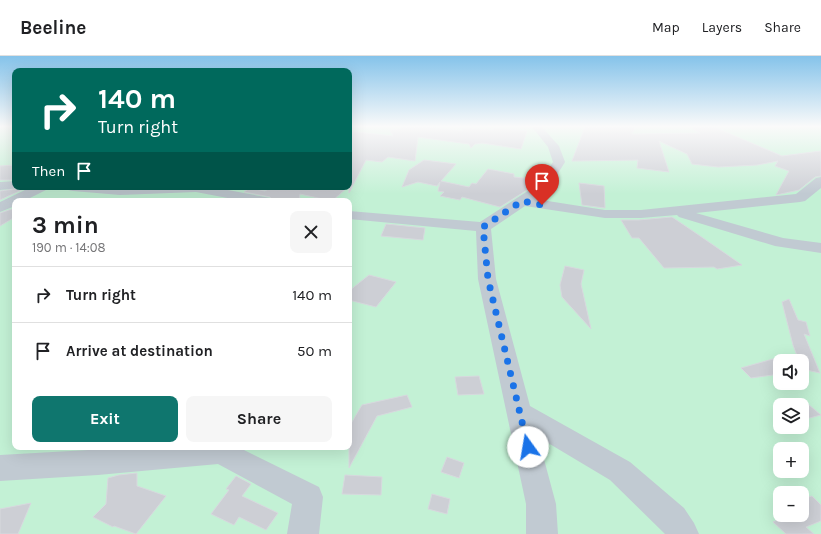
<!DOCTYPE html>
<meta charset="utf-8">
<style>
body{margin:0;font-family:Karla,sans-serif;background:#f6f6f6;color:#202124;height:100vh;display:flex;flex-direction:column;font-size:15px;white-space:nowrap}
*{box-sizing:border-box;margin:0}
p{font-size:13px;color:#757577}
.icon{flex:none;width:22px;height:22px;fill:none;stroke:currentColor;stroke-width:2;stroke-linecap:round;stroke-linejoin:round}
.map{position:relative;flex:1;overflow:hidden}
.details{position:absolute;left:12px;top:142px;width:340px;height:252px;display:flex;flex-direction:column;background:#fff;border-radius:8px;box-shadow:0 4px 16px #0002}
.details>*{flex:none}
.guide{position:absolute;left:12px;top:12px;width:340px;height:122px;border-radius:8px;box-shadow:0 4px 16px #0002;background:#00695c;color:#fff;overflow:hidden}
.buttons{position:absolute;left:773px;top:298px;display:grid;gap:8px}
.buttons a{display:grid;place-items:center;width:36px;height:36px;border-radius:8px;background:#fff;box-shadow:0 4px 16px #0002;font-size:20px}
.pin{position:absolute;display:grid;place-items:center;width:34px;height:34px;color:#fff;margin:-41px -17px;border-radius:50% 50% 50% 0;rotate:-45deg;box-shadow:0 0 4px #0007}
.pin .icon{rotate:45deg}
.me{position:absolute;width:44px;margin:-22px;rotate:347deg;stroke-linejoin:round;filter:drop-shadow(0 0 3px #0008)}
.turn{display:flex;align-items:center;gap:14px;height:84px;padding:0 20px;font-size:18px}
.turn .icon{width:52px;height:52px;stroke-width:2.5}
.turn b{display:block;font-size:28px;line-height:34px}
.then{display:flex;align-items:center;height:38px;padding:0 20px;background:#0003;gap:8px;font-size:15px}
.round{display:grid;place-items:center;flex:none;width:42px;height:42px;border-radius:8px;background:#f6f6f6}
.head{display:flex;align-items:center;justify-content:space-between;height:68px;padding:0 20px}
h1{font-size:24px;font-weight:700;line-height:30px}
.button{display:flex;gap:8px;margin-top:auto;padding:8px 20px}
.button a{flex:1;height:46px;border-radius:8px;background:#0f766e;color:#fff;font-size:16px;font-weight:700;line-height:46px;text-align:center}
.button a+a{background:#f6f6f6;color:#202124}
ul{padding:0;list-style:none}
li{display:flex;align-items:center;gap:12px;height:56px;padding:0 20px;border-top:1px solid #e0e0e0}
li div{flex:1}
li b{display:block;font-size:15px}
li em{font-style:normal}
header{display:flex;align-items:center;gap:24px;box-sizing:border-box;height:56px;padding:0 20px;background:#fff;border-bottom:1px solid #e0e0e0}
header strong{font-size:19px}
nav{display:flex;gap:22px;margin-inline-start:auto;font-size:14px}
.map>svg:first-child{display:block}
</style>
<header>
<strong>Beeline</strong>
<nav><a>Map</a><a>Layers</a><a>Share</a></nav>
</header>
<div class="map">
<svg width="821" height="478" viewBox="0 0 821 478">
<rect width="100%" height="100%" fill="#f5f3f3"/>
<path fill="#c3f1d5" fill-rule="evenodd" d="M0 71H15V131H349V71H821V478H0ZM15 145H349V391H15ZM780 305H802V327H780ZM780 349H802V371H780ZM780 393H802V415H780ZM780 437H802V459H780Z"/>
<path fill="#cdcfd5" stroke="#d7d9de" d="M401 71H428L463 75 462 72 493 74 495 72 527 75 521 93 482 87 475 88 471 92 469 88 418 81 415 105 388 101 382 106 366 104 349 137V75L393 80 390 74 401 73Z
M585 71H635L632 78 700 77 693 73 694 71H714L782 100 821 95V120L815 121 799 134 776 139 789 115 775 110 778 105 757 109 718 111 692 108 687 98 659 85 669 116 637 112 638 104 572 105Z
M424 104 456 108 441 125 469 131 472 127 476 128 488 113 514 118V121L534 123 530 128 535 129 500 151 462 141 460 144 440 140 444 136 438 135 440 126 437 130 418 126 402 131 409 114Z
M15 109V124H0V110Z
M579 127 604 130 605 152 582 149Z
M272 131H348L332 145 300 138 299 145H273L270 141 244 136 250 132 265 135Z
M21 132H26L0 144V135Z
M15 152V161L0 170V157Z
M672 161 703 182 742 209 717 213 714 211 664 212 639 182H632L621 164H639Z
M386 168 425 172 423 184 381 180Z
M565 210 584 214 581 228 591 273 562 241 560 229Z
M369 219 396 226 376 251 349 244V235Z
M789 243 798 264 806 266 810 280 804 278 820 317 802 313V305H799L793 289 782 246Z
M780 301V318L751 322 741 312Z
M479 320 484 338 458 339 455 321Z
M407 339 412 351 377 360 349 412V371L362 349Z
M802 343 821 359 802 364Z
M447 401 464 407 459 422 441 416Z
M137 417V430L166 440 136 478 114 470 113 471 93 461 106 448 108 422 119 419Z
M345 419 382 421 381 439 342 438Z
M236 420 251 428 242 440 278 457 266 474 239 461 234 469 211 458 229 434 226 433Z
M432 438 450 443 447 458 428 453Z
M812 440 821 449V465L806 471 814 478H786L773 466 788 459H802V443Z
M31 447 18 478H0V453Z"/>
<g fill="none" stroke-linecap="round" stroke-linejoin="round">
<path fill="#c1cad2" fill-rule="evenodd" d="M532 71H542L559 90 565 106 547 135 535 143 605 154H641L796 138 816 122 821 121V132L805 145 800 146 696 157 783 182 821 187V197L775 190 679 161 677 159 641 162H605L525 150 491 173 496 223 530 350 630 406 684 452 694 467 699 478H665L610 424 538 381 556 448 558 478H526V448L478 223 476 175 349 163V155L480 166 537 129 553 106 548 91Z
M15 125V131L20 132 0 134V126Z
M31 131H48L46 134 24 145H15V150L0 156V146Z
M66 131H212L265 141 270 142 272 145H243L196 136 120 139 73 135 68 134Z
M141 391H238L319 431 323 441 319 478H287L292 448 218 408 98 419 0 425V399Z"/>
</g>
<linearGradient id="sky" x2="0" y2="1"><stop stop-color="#85c3ea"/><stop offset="0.51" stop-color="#fafafa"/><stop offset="1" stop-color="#fafafa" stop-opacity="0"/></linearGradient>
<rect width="821" height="138" fill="url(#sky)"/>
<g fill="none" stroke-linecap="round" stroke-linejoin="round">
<path stroke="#1a73e8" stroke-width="7" stroke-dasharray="0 12.6" d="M528 391 488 223 483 171 522 145 542 149"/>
</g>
</svg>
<div class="buttons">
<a><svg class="icon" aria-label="sound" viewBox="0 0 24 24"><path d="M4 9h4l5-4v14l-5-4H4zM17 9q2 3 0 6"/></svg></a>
<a><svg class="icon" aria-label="layers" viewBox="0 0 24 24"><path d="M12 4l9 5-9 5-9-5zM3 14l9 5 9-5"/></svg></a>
<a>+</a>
<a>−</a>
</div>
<div class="pin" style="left:542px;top:149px;background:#d93025"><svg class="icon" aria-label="arrive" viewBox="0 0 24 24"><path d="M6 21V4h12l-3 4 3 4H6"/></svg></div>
<svg class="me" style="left:528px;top:391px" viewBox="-20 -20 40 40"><circle r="19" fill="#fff"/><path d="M0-13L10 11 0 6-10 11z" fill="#1a73e8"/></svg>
<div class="guide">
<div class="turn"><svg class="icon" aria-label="right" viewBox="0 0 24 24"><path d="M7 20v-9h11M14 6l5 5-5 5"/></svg><div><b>140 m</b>Turn right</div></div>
<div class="then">Then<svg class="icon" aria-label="arrive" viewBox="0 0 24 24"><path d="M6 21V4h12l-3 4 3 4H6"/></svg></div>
</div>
<section class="details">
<div class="head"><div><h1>3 min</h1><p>190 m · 14:08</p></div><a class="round"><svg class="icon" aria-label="close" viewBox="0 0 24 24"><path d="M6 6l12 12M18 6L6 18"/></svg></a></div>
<ul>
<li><svg class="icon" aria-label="right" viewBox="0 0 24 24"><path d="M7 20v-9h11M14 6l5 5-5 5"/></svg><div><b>Turn right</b></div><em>140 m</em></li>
<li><svg class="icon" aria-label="arrive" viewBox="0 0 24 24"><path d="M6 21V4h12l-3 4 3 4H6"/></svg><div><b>Arrive at destination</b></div><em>50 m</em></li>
</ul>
<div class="button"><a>Exit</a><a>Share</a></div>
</section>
</div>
